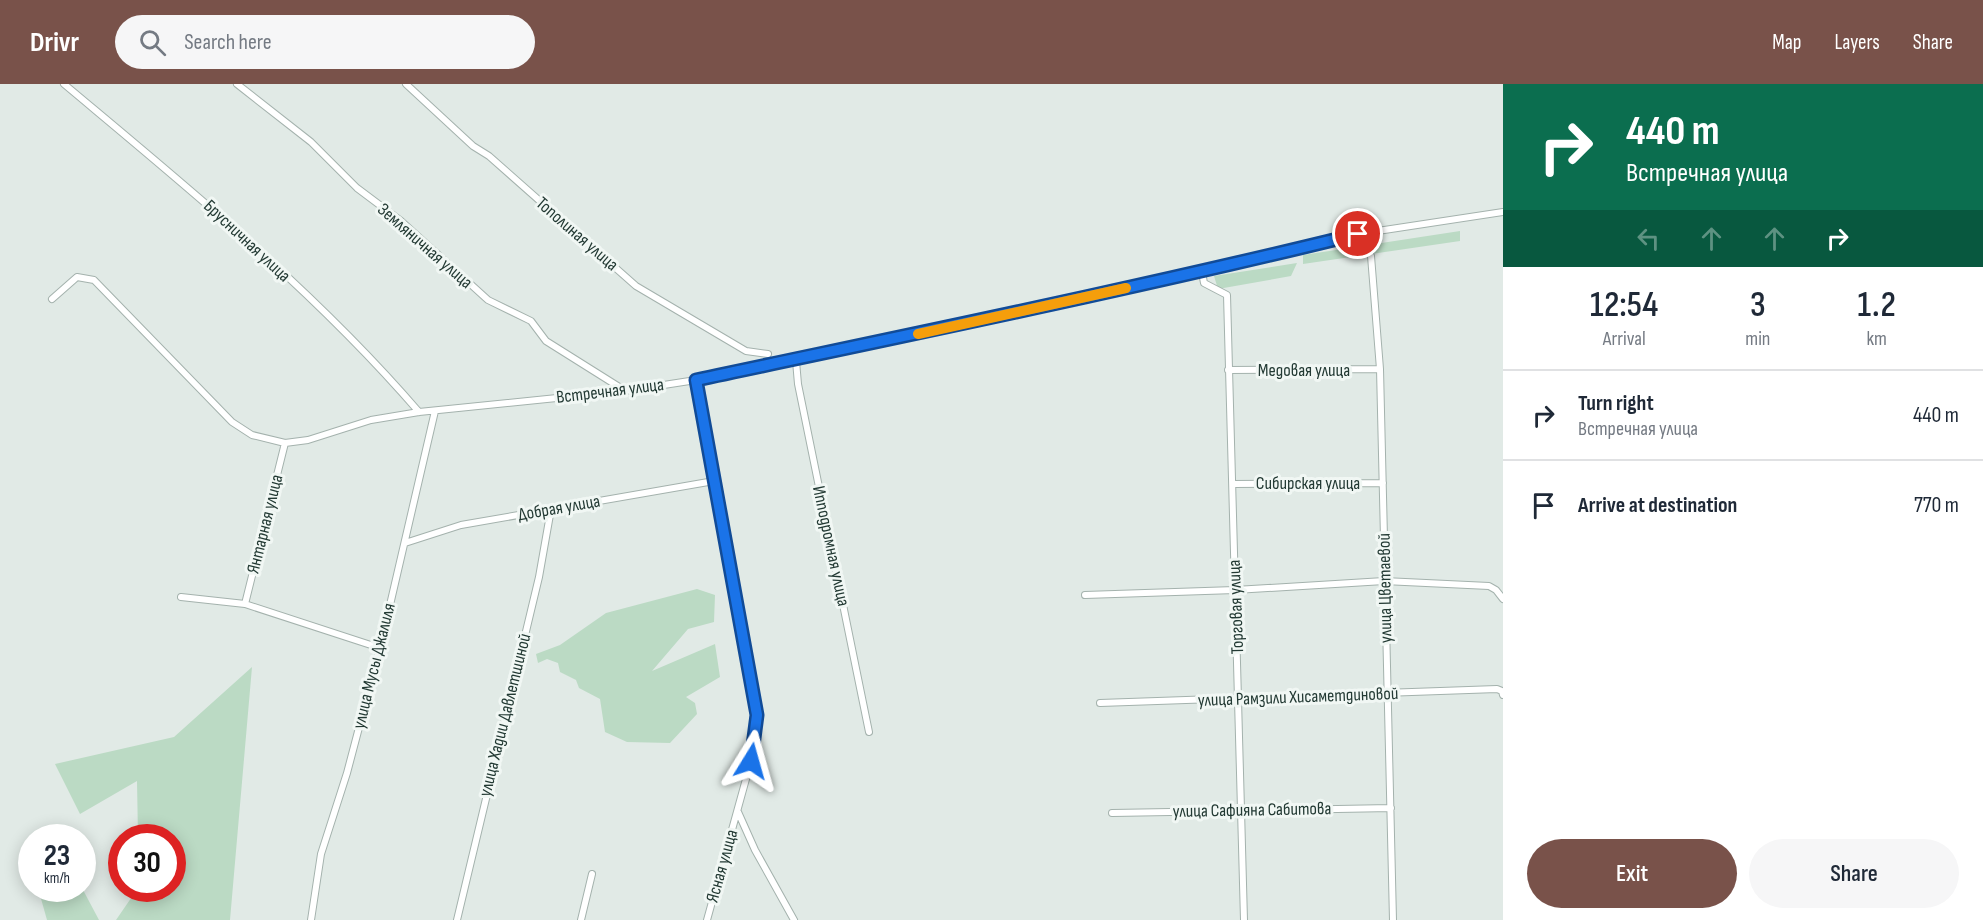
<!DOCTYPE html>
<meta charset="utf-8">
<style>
body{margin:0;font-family:"Sofia Sans Condensed",sans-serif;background:#f6f6f7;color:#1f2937;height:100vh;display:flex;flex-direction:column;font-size:22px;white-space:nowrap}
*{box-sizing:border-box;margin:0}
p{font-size:20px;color:#747a83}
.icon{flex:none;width:33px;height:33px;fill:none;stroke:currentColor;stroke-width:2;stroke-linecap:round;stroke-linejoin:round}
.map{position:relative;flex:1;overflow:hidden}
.side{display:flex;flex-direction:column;background:#fff;width:480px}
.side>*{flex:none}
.hud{background:#0b6e4f;color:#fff;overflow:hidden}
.speed{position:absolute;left:18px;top:740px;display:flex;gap:12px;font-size:30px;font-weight:700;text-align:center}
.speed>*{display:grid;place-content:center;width:78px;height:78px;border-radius:50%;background:#fff;box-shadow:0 3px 15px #0003;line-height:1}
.speed small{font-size:15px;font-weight:400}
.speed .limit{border:9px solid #d22;background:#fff;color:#111}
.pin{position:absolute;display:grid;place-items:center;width:51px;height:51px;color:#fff;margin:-26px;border:3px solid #fff;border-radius:50%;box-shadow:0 2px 6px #0007}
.me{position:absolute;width:66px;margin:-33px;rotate:8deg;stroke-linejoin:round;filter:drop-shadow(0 0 4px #0008)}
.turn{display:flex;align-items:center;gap:21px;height:126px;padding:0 24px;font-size:27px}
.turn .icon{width:78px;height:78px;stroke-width:2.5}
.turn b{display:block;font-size:42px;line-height:51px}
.lanes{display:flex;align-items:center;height:57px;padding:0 24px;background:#0003;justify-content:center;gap:30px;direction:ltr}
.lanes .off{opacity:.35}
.eta{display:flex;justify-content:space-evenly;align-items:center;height:102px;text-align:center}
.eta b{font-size:36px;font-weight:600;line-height:42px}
.cta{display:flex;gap:12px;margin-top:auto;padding:12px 24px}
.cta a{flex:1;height:69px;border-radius:36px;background:#79524a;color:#fff;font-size:24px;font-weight:600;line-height:69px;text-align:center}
.cta a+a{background:#f6f6f7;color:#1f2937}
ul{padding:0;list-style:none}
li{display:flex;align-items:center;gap:18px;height:90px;padding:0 24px;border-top:2px solid #e0e1e3}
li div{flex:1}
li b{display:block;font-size:22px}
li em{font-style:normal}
header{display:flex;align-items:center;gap:36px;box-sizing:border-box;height:84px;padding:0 30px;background:#79524a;color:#fff}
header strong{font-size:28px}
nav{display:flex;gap:33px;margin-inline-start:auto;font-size:21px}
.search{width:420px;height:54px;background:#f6f6f7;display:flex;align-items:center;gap:15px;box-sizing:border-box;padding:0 21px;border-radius:33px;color:#747a83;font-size:22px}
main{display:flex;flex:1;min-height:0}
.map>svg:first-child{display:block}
</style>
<header>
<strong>Drivr</strong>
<div class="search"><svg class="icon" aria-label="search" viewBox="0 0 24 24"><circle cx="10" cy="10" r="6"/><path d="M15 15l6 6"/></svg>Search here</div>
<nav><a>Map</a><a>Layers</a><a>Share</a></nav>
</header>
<main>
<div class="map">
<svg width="1503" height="836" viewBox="0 0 1503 836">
<rect width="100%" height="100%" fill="#e1eae6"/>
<path fill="#bbdac4" d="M1460 147V157L1303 180V171Z
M1297 179 1291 192 1218 205 1214 192Z
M697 505 715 511 714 538 688 545 652 587 715 560 720 593 686 613 695 619 697 630 670 659 627 658 605 648 600 615 579 604 576 596 560 588 558 579 547 575 538 579 536 570 560 561 606 529Z
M252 583 230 836H116L138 804H172V753H138L137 697 80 730 55 680 174 653Z
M38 804H82L99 836H47Z"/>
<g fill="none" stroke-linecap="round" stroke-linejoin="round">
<defs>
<path id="minor" d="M64 0C187 103 314 206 419 328
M237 0 311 58 357 104 401 137 488 216 531 237 546 257 624 306
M406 0 473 62 489 72 636 202 746 267 768 270
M1345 148 1358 150 1371 172 1380 285 1393 836
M1202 188 1204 199 1227 211 1244 836
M52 215 77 193 94 196 232 338 252 351 285 359 308 356 371 336 419 328 625 307 696 296 839 267 1202 188 1358 150 1503 128
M796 277 798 300 869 648
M1228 286 1380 285
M696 296 757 631 751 677 707 836
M1233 400 1383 399
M405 459 461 441 714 397
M1085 511 1235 506 1384 497 1489 502 1496 506 1503 515
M181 513 245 520 380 564
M245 520 285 359
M1100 619 1497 605 1502 607 1503 611
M738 728 755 766 794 836
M1112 729 1391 724
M311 836 321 770 347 689 380 564 435 327
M457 836 539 493 551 425
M581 836 592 790"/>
</defs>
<use href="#minor" stroke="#a4b2ad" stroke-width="8"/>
<use href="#minor" stroke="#fff" stroke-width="6"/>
</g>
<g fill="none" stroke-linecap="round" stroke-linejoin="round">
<defs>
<path id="route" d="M751 677 757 631 696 296C917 249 1138 204 1358 150"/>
</defs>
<use href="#route" stroke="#114b97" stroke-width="15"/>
<use href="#route" stroke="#1a73e8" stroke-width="10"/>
<path stroke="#f59e0b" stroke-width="10" d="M918 250 1126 204"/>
</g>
<g text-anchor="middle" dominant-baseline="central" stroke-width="6" stroke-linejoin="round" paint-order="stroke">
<g font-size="18" fill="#233a34" stroke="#f1f7f4">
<text transform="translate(577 150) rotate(41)">Тополиная улица</text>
<text transform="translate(247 157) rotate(43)">Брусничная улица</text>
<text transform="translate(425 162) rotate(41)">Земляничная улица</text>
<text x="1304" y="286">Медовая улица</text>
<text transform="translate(610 307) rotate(-7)">Встречная улица</text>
<text x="1308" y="399">Сибирская улица</text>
<text transform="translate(559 424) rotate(-10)">Добрая улица</text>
<text transform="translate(265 440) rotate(-76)">Янтарная улица</text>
<text transform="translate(831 462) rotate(78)">Ипподромная улица</text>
<text transform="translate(1385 504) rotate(-91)">улица Цветаевой</text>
<text transform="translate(1236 523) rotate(-92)">Торговая улица</text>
<text transform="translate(374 582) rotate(-76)">улица Мусы Джалиля</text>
<text transform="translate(1298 613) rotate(-2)">улица Рамзили Хисаметдиновой</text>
<text transform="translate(505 631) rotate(-76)">улица Хадии Давлетшиной</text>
<text transform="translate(1252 726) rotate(-1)">улица Сафияна Сабитова</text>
<text transform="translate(722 782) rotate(-74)">Ясная улица</text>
</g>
</g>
</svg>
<div class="speed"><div>23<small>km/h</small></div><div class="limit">30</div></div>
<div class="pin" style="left:1358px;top:150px;background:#d93025"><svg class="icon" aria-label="arrive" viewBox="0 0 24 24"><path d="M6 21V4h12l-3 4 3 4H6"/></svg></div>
<svg class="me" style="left:751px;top:677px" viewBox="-20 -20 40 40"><path d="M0-17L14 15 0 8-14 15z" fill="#1a73e8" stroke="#fff" stroke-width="4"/></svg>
</div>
<section class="side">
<div class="hud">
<div class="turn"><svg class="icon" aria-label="right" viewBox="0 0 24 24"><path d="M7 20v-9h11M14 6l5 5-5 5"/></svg><div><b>440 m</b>Встречная улица</div></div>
<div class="lanes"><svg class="icon off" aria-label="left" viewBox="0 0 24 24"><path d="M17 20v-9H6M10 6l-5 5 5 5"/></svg><svg class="icon off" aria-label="ahead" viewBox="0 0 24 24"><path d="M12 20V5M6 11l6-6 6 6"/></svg><svg class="icon off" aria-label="ahead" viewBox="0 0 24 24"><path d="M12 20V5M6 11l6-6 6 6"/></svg><svg class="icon" aria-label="right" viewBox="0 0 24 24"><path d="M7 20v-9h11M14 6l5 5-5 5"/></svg></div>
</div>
<div class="eta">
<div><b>12:54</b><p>Arrival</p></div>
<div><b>3</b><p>min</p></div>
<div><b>1.2</b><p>km</p></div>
</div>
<ul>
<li><svg class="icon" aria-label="right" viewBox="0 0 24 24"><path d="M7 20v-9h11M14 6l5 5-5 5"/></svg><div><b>Turn right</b><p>Встречная улица</p></div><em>440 m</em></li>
<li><svg class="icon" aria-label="arrive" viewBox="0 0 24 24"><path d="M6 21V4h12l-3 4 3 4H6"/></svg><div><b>Arrive at destination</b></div><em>770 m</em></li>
</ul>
<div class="cta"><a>Exit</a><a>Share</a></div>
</section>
</main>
